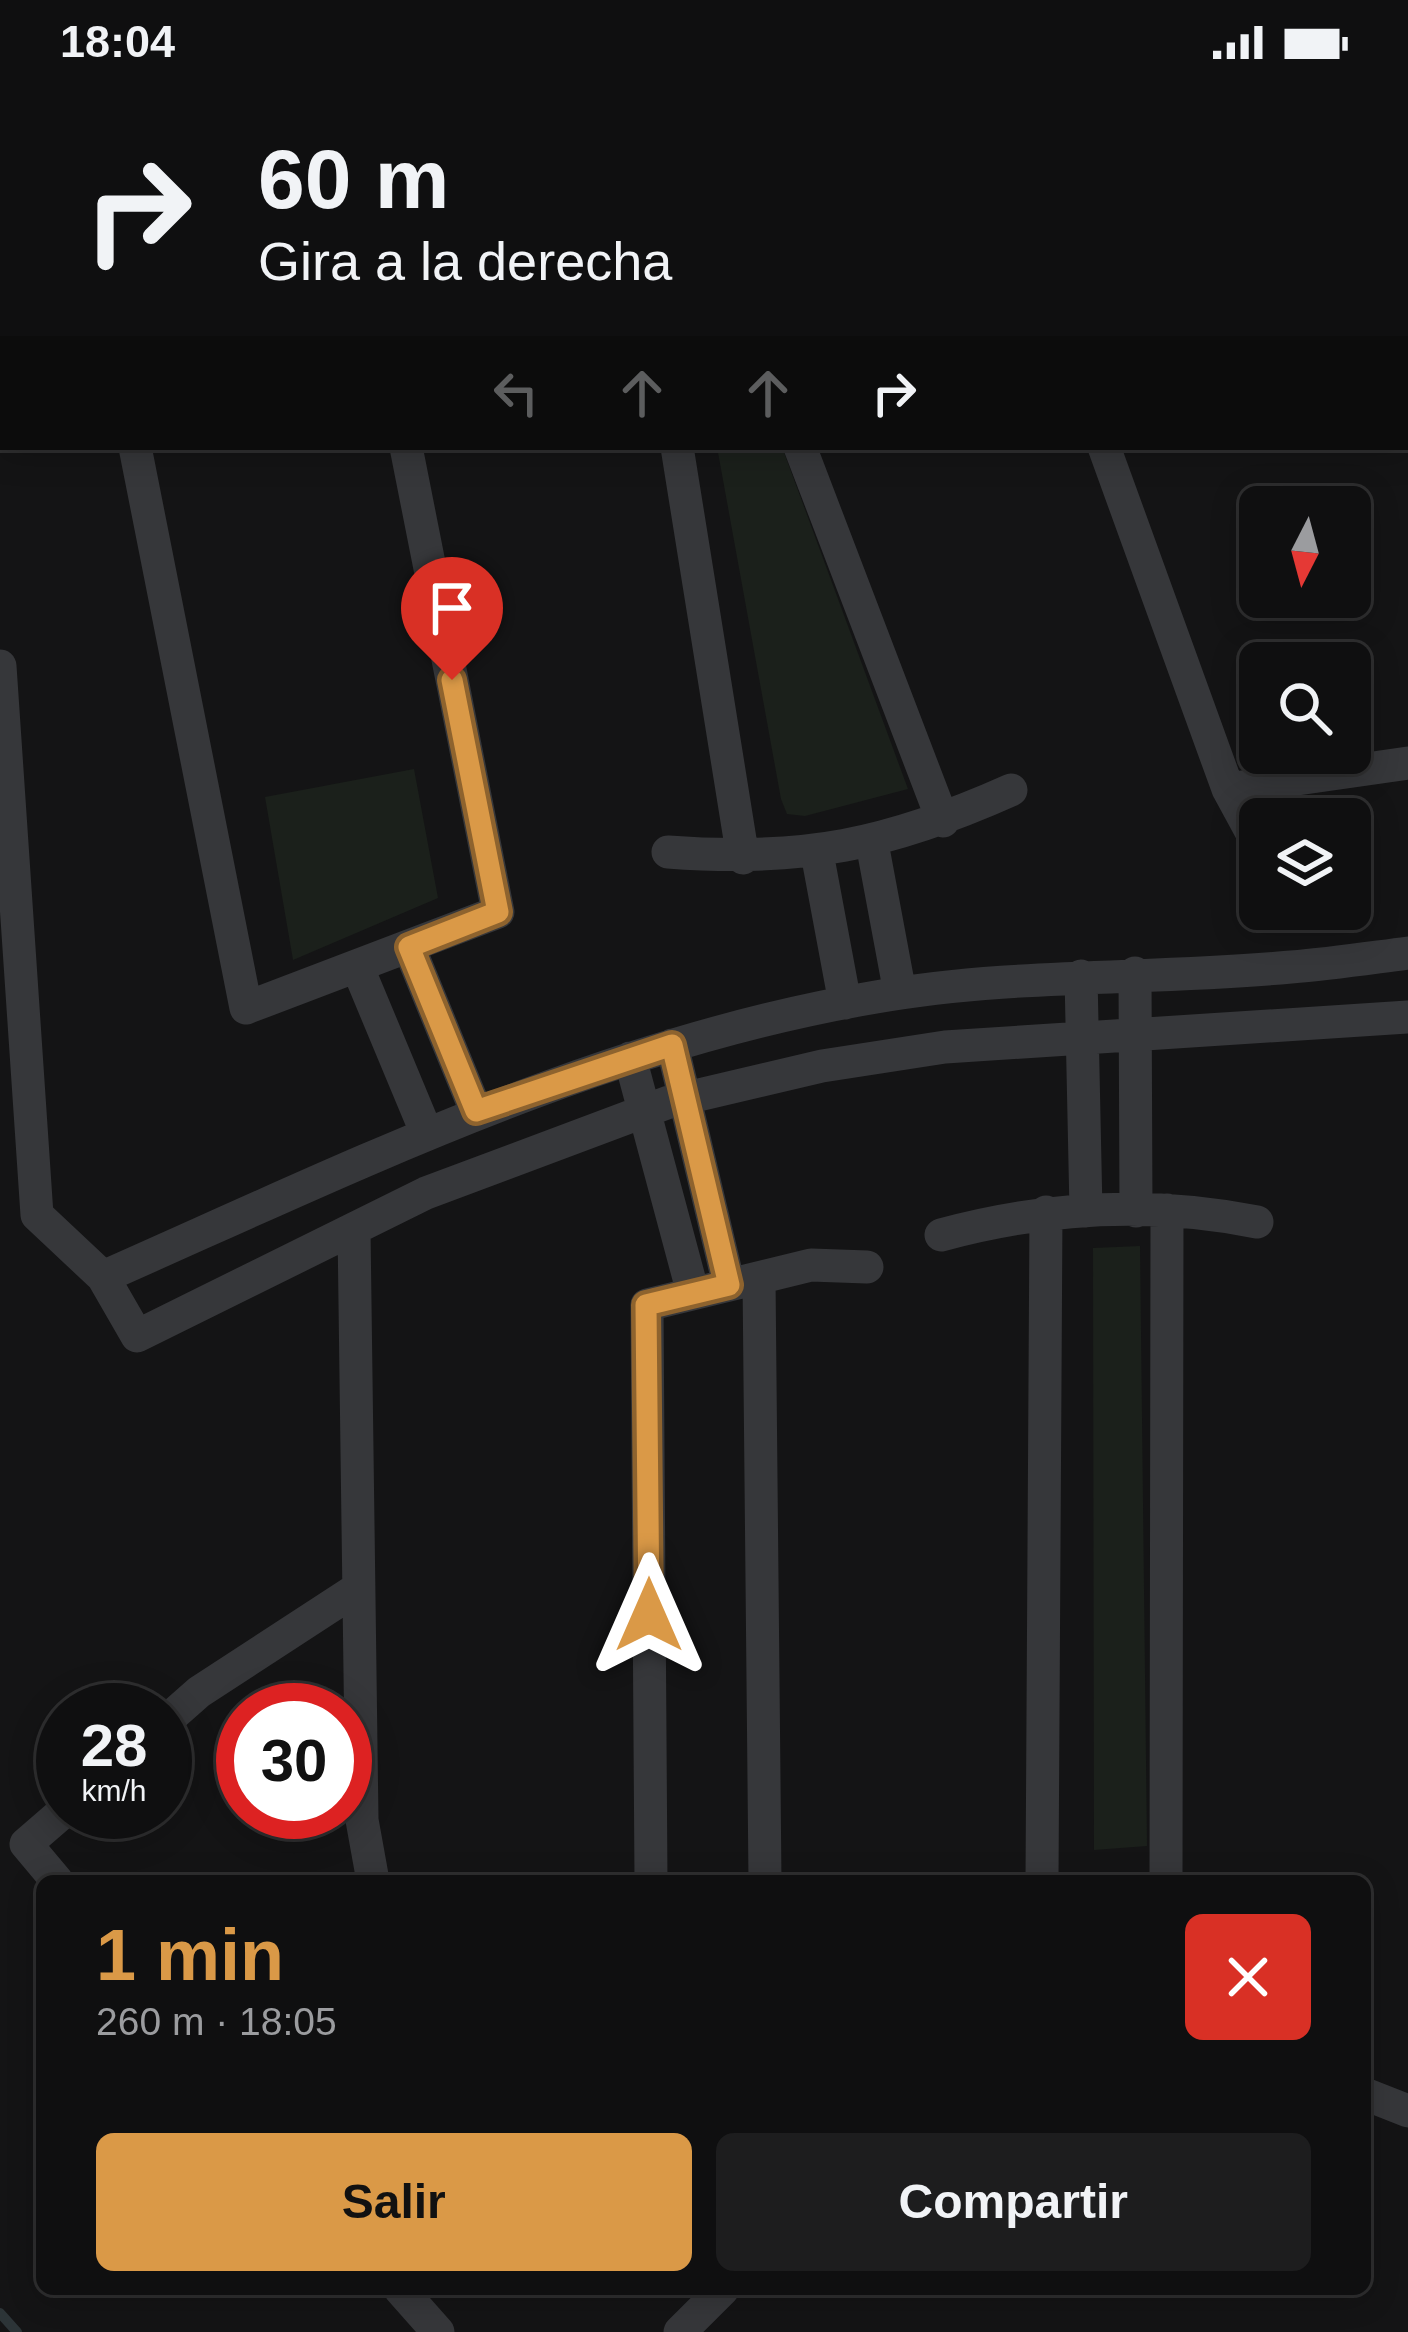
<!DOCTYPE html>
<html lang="es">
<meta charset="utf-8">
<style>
body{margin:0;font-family:Helvetica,sans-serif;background:#1d1d1e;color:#f1f3f6;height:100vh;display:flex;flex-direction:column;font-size:45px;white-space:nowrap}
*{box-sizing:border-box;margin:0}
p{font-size:39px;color:#9b9c9f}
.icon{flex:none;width:66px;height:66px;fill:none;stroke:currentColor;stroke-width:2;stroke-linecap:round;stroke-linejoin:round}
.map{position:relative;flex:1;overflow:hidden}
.panel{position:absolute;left:36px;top:1791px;width:1335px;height:420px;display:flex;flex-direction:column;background:#0f0f10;border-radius:18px;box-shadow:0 6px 30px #0003,0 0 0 3px #2f2f30}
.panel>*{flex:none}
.guide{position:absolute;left:0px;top:0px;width:1410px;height:366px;box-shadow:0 6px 30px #0003,0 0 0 3px #2f2f30;background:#0f0f10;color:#f1f3f6;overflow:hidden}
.needle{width:78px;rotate:186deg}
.controls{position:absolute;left:1239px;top:402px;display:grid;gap:24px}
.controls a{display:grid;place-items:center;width:132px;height:132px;border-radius:18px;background:#0f0f10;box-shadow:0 6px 30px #0003,0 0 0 3px #2f2f30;font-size:60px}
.speed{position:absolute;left:36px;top:1599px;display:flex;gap:24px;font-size:60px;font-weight:700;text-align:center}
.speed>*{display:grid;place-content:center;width:156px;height:156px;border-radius:50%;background:#0f0f10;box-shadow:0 6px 30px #0003,0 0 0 3px #2f2f30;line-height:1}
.speed small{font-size:30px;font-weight:400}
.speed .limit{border:18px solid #d22;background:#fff;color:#111}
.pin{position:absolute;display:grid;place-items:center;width:102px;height:102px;color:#fff;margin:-123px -51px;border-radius:50% 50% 50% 0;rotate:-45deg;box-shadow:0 0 12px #0007}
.pin .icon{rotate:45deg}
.me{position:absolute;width:132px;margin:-66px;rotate:0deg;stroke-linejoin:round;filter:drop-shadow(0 0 9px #0008)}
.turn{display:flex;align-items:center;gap:42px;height:252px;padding:0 60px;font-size:54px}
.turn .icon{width:156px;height:156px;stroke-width:2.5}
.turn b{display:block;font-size:84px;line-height:102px}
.lanes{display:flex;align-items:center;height:114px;padding:0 60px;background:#0003;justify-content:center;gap:60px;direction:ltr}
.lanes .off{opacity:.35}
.round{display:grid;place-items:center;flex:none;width:126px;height:126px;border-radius:18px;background:#1d1d1e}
.headline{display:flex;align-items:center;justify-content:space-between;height:204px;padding:0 60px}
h1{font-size:72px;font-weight:700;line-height:90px;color:#da9947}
.primary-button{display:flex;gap:24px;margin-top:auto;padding:24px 60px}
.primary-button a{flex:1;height:138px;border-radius:18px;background:#da9947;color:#111;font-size:48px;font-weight:700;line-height:138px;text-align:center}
.primary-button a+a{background:#1d1d1e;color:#f1f3f6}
.status{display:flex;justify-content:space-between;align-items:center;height:84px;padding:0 60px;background:#0f0f10;direction:ltr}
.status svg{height:33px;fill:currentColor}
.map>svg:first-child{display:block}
</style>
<div class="status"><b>18:04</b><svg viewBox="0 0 49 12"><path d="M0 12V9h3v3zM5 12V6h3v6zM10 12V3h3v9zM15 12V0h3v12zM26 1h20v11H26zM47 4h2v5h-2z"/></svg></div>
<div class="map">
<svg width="1408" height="2248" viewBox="0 0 1408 2248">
<rect width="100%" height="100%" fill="#141415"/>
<path fill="#1b201b" d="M717 363H782L908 705 805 732 787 730 781 715Z
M414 685 438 814 293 876 265 713Z
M1140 1162 1147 1762 1094 1766 1093 1164Z"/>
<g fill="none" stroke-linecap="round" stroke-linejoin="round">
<path stroke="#2c3437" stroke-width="10" d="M0 2229 17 2248"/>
<path stroke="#36373a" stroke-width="33" d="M0 33H3
M1407 286H1408
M1407 332 1408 335
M135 363 246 924 498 828 406 363
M677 363 743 774
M800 363 943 737
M1104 363 1228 705 1260 764
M0 582 37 1131 103 1193
M1228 705 1408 679
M872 759 900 909
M668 768C803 778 888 761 1011 706
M817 769 845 919
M409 863 476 1027
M1408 869C1369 874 1330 880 1291 883 1153 896 1013 889 876 913 602 959 354 1082 103 1193L137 1252 426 1109 669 1018 822 982 945 963 1408 933
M357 882 427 1050
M1135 889 1136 1127
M1081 892 1086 1127
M672 961 729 1201
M630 974 693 1209
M354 1145 362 1736 373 1797
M941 1151C1044 1123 1152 1117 1257 1138
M759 1194 765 1797
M165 1638 199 1608 357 1505
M57 1797 26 1760 63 1728
M651 1797 647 1221 811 1181 867 1183
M1042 1797 1046 1128
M1166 1797 1167 1126
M1365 2010 1408 2027
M400 2205 438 2248
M680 2248 723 2205"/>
</g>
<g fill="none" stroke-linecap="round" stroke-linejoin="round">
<defs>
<path id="route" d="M452 596 498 828 409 863 476 1027 672 961 729 1201 646 1221 649 1531"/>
</defs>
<use href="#route" stroke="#8e632e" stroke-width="30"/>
<use href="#route" stroke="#da9947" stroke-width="21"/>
</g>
</svg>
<div class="controls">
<a><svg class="needle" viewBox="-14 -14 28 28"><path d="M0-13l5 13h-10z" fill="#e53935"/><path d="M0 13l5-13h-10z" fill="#9b9c9f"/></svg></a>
<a><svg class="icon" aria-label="search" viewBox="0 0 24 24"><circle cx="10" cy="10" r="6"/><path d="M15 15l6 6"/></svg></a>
<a><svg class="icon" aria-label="layers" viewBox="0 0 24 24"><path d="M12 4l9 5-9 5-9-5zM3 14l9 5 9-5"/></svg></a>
</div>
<div class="speed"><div>28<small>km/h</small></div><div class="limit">30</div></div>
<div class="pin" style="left:452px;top:596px;background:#d93025"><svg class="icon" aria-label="arrive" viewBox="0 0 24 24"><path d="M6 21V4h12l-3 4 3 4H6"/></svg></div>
<svg class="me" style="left:649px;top:1531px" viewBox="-20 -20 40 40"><path d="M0-17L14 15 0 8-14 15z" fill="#da9947" stroke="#fff" stroke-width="4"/></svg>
<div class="guide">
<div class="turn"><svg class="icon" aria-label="right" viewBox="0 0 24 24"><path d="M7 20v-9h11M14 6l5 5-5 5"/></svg><div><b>60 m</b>Gira a la derecha</div></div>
<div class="lanes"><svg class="icon off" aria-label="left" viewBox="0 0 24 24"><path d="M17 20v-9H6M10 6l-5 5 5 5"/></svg><svg class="icon off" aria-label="ahead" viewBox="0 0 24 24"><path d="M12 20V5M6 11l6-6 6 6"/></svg><svg class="icon off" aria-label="ahead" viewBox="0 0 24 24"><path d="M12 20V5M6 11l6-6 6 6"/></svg><svg class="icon" aria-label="right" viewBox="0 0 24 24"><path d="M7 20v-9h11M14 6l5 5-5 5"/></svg></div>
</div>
<section class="panel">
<div class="headline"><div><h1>1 min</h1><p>260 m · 18:05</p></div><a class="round" style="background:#d93025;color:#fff"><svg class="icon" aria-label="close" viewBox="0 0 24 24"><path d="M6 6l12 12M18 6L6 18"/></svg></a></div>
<div class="primary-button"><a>Salir</a><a>Compartir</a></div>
</section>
</div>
